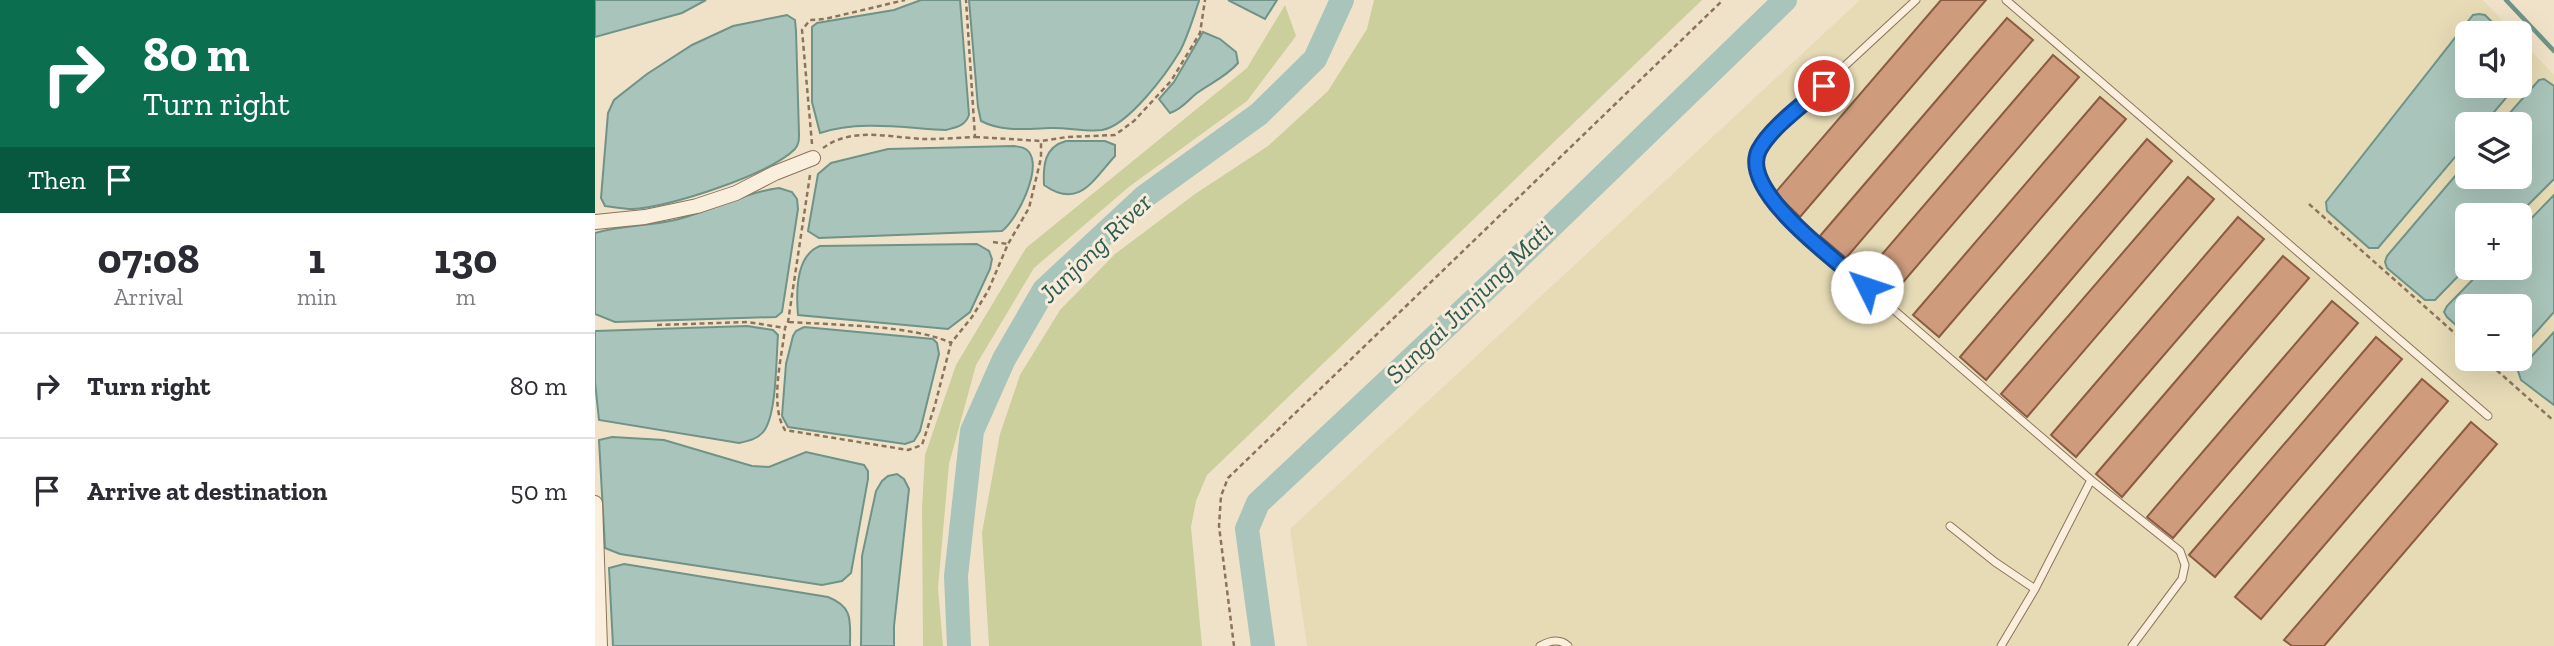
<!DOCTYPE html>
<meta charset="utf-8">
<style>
body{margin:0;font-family:"Zilla Slab",serif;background:#f7f7f7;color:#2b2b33;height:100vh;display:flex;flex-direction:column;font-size:26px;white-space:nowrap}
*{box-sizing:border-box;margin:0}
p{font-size:23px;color:#7c7c81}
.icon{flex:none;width:38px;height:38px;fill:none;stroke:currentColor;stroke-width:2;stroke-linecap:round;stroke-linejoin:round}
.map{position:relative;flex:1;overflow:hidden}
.drawer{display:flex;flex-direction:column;background:#fff;width:595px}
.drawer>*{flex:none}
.banner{background:#0b6e4f;color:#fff;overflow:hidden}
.controls{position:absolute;left:1860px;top:21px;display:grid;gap:14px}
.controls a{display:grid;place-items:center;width:77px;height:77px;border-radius:10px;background:#fff;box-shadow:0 7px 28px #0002;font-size:35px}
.pin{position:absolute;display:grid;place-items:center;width:60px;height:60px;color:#fff;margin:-30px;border:4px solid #fff;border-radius:50%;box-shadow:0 2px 7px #0007}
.me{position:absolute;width:77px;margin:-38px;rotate:311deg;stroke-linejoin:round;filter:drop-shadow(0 0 5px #0008)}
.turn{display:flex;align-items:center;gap:24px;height:147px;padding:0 28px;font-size:32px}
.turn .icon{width:91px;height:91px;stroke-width:2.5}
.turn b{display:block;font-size:49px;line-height:60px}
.then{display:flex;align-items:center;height:66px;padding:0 28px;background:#0003;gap:14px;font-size:26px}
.eta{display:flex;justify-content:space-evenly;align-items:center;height:119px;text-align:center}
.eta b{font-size:42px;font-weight:700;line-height:49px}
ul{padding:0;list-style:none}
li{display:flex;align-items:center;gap:21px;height:105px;padding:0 28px;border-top:2px solid #e1e1e2}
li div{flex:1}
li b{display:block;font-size:26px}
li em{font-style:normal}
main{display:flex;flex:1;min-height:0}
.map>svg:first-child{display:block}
</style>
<main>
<section class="drawer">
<div class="banner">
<div class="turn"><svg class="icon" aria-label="right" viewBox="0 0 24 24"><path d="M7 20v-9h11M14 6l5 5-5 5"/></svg><div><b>80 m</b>Turn right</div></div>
<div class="then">Then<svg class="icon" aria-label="arrive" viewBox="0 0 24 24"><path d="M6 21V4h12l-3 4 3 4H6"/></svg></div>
</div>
<div class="eta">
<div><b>07:08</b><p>Arrival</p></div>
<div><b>1</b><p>min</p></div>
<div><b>130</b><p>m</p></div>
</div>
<ul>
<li><svg class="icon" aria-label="right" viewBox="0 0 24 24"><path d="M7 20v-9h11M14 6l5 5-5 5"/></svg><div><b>Turn right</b></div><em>80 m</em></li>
<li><svg class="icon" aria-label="arrive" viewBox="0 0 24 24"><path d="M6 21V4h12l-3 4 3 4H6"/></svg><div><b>Arrive at destination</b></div><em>50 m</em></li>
</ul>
</section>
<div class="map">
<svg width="1959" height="646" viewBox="0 0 1959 646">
<rect width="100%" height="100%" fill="#f0e2c8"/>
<path fill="#e6dbb5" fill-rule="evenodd" d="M1265 0H1888L1919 33H1872V86H1925V39L1959 75V646H712L695 529ZM1872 124H1925V177H1872ZM1872 215H1925V268H1872ZM1872 306H1925V359H1872Z"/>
<path fill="#cbcf9b" d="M779 0H1107L612 475 601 501 596 527 607 646H394L387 533 405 434 425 375 465 310 520 254 600 194 673 146 733 91 772 29Z
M690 5 701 36 652 101 535 186 439 268 381 365 354 464 343 588 348 646H328L327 508 330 455 361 365 431 248 652 68Z"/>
<path fill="#a9c4ba" stroke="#6f9388" stroke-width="2" d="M0 0H111L87 13 0 37Z
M326 0H365L374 115C370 126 362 127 351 130 310 128 264 120 225 133L217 102V27L222 23 299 10Z
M374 0H604V1C598 18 593 36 585 51 572 73 533 126 507 130 490 132 471 127 454 128 431 129 407 132 386 121L383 107Z
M633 0H682L670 19Z
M1884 14 1890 15 1908 33H1872V86H1921L1889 124H1872V143L1783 248H1774L1732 211 1731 202 1878 15Z
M192 15 200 20 201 31 204 134C204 140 204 144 200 149 175 174 73 208 37 209 28 209 19 207 10 206L6 198 13 113 19 100 52 74 97 45 138 26Z
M608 32 625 39 641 52 643 63C632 76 616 83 602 93 593 100 587 109 575 113L564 99 579 82Z
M1949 79 1959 86V179L1923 215H1872V267L1840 300H1830L1792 268 1790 262 1792 256 1872 162V177H1925V124H1905L1944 80Z
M471 141H510L520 145V156C498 180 484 210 449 185 448 166 449 147 471 141Z
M419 146C425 147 430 147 434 152 447 170 422 220 407 231L224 238 213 231 223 174 236 163 293 149Z
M184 188 197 192 202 199 203 209 187 312 181 317 20 322 0 314V233C27 225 54 226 80 220 116 211 148 193 184 188Z
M1959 195V312L1925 350V306H1872V335L1852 317 1849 312 1852 306 1889 268H1925V230Z
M382 244 394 251 397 259 395 269 375 312 353 329 203 315C201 292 201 255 225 246Z
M152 326 178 330 183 335C181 358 182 413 169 431 163 439 153 441 144 443L4 420 0 382V331Z
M209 327 338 339 342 343 344 354 325 431 319 441 310 444 193 427 187 416 191 364 198 336 201 331Z
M1959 332V405L1926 380 1923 371Z
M17 437 69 440 157 466 174 467 211 452 269 465 273 471V479L256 573 247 581 227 585 25 554 10 548 4 440Z
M302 474 309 479 314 489 299 626V646H266L267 556 281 491 287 481 293 476Z
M29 564 233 597C259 607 255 622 255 646H18L14 568Z"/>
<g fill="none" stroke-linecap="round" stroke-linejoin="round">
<path stroke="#6f9388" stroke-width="4.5" d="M1911 0 1959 51"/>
<path stroke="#a9c4ba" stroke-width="24" d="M364 646 361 576 377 431 409 359 449 290 549 197 664 114 720 59 747 0
M668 646 652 529 663 503 908 273 1190 0"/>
</g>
<path fill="#ce9b7d" stroke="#8c5b41" stroke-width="2" d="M1346 0H1391L1205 217 1180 193Z
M1412 18 1438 40 1251 258 1225 236Z
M1458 55 1484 77 1297 295 1271 273Z
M1505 97 1531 119 1344 337 1318 315Z
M1552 139 1577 161 1391 380 1365 357Z
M1593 177 1619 199 1432 417 1406 394Z
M1643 217 1669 239 1481 457 1456 435Z
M1688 256 1714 278 1527 497 1501 474Z
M1737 301 1763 323 1578 538 1552 517Z
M1781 337 1807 359 1620 577 1594 555Z
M1827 379 1853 401 1666 619 1640 597Z
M1876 422 1902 444 1729 646H1697L1689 640Z"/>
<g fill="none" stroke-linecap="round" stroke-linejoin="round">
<defs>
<path id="lane" d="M1321 0 1173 137C1148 173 1168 186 1190 216L1496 480 1585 551 1590 565 1587 579 1537 646
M1411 0 1893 416
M1355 526 1400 562 1440 589
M945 646C954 641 965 638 973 646
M1406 646 1440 589 1496 480"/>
<path id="street" d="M0 222 50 217 102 206 141 193 180 173 218 158
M0 503 5 646"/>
</defs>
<use href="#lane" stroke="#8c735c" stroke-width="9"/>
<use href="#street" stroke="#8c735c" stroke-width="16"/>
<path stroke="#8c735c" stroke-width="2.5" stroke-dasharray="5 3.5" stroke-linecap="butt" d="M380 137 446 141 472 137 520 135 539 121 576 81 605 33 610 0
M217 144 207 30 215 20 230 19 310 0
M228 148C258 126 296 138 330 139 347 139 364 138 380 137L371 0
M215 175 193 322 190 328C187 357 174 405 190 430L313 450 327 445 340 405 356 343 377 317 393 291 413 244 434 208 446 158V141
M1714 204 1872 344
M398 242 413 244
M194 322C238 325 318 325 356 343
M62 325 153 322 190 328
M1889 359 1959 421
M639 646 624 526 626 496 633 478 1128 0"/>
<use href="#lane" stroke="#faefdc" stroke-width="7"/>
<use href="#street" stroke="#faefdc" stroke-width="14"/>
</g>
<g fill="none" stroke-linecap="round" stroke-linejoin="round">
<defs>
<path id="route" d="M1229 86C1209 104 1176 127 1164 150 1143 191 1245 263 1272 287"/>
</defs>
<use href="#route" stroke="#114b97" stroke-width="18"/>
<use href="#route" stroke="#1a73e8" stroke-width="12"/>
</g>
<g text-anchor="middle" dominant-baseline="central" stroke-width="6" stroke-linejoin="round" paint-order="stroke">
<g font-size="26" font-style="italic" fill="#2f5c57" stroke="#f7ecd8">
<text transform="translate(500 248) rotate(-44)">Junjong River</text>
<text transform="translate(874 302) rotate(-44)">Sungai Junjung Mati</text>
</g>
</g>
</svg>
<div class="controls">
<a><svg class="icon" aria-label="sound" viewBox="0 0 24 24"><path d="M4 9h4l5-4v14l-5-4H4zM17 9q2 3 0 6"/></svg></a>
<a><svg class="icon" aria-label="layers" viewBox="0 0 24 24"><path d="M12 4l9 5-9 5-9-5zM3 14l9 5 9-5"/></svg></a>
<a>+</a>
<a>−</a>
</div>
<div class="pin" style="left:1229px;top:86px;background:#d93025"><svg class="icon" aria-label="arrive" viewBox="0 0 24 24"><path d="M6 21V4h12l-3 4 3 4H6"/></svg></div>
<svg class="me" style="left:1272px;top:287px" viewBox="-20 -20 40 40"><circle r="19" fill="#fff"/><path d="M0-13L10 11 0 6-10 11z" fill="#1a73e8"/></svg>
</div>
</main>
